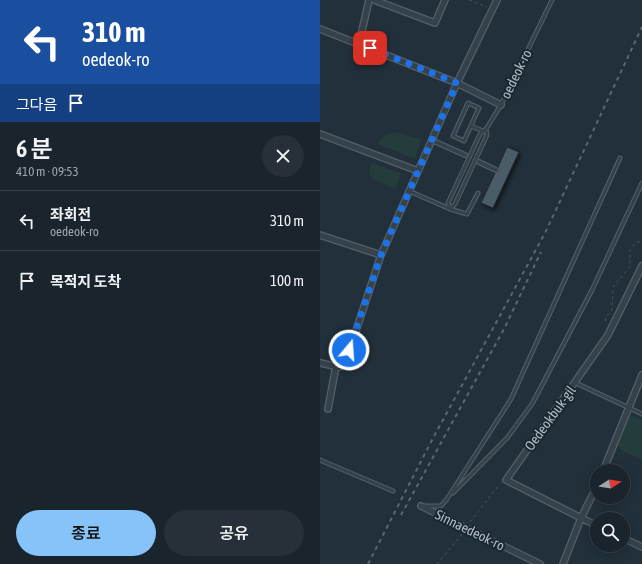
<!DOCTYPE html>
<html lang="ko">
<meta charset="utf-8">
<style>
body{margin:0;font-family:"Asap Condensed","Noto Sans KR",sans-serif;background:#273038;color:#f1f3f6;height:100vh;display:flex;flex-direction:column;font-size:15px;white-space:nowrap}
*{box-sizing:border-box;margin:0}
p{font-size:13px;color:#9fa4a9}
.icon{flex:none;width:22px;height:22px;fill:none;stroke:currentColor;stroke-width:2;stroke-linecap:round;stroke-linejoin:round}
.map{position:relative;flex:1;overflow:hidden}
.drawer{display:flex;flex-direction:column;background:#1a242c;width:320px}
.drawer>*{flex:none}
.guide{background:#1a4fa0;color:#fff;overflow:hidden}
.needle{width:26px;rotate:78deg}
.fabs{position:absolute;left:270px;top:464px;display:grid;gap:8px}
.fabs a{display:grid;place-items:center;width:40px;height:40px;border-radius:50%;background:#1a242c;box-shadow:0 2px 10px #0003,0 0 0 1px #384148;font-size:20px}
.pin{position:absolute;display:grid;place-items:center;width:34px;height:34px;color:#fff;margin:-17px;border-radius:8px;box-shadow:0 2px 6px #0006}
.me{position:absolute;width:44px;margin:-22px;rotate:18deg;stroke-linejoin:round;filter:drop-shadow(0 0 3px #0008)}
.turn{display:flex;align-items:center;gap:14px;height:84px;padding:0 16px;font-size:18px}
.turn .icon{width:52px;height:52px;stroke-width:2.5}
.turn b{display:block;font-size:28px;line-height:34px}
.then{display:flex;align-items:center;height:38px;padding:0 16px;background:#0003;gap:8px;font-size:15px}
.round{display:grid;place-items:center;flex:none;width:42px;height:42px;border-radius:21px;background:#273038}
.head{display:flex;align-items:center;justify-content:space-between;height:68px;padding:0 16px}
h1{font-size:24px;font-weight:600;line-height:30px}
.button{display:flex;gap:8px;margin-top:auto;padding:8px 16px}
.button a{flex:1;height:46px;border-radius:24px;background:#85c3f8;color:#111;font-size:16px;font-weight:600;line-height:46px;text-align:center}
.button a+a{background:#273038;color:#f1f3f6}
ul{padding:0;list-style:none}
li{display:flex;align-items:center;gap:12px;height:60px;padding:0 16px;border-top:1px solid #384148}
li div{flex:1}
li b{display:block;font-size:15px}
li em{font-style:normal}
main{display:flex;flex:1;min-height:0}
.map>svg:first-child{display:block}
</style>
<main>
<section class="drawer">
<div class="guide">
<div class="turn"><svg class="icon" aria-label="left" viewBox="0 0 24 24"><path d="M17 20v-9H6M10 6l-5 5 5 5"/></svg><div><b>310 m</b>oedeok-ro</div></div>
<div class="then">그다음<svg class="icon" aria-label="arrive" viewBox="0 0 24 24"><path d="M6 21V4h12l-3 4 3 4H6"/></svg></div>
</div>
<div class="head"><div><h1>6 분</h1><p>410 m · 09:53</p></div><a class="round"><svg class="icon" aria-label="close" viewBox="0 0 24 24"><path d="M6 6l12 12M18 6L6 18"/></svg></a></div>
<ul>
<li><svg class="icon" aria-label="left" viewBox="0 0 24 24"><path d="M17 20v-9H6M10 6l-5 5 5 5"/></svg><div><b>좌회전</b><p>oedeok-ro</p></div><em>310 m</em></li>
<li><svg class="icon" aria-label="arrive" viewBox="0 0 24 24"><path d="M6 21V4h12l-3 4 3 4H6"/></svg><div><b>목적지 도착</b></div><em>100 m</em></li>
</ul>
<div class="button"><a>종료</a><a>공유</a></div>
</section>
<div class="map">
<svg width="322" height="564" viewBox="0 0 322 564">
<defs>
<filter id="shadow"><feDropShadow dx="2" dy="2" stdDeviation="2" flood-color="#0009"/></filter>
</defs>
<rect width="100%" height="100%" fill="#22303b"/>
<path fill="#243c3b" d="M76 132 101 139 95 159 57 144 65 135Z
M52 163 81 173 76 189 52 179 49 171Z
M313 416 322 420V460L300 449 297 444 309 417Z"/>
<path fill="#4a5b67" stroke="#1d2932" filter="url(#shadow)" d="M187 147 199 152 173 208 161 203 175 173 179 171 178 167Z"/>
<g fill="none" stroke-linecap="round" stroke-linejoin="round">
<defs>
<path id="service" d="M148 103 159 108 144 141 133 136Z
M151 126 163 131
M89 191 130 209 135 204 167 135 166 129
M158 193 147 214 130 209 128 203 160 134 166 129 181 105 232 0
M256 383 322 414
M0 460 73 491
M133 493 187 438 212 404 272 290 322 183
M104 506H121L127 499 191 399 300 158"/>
<path id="pedestrian" d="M116 142 145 155
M159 162 176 170"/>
<path id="minor" d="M54 0 115 23 125 0
M0 29 137 83 181 105
M39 44 49 0
M0 134 98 171
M0 235 61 255
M0 363 19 367 25 364 61 255 137 83 177 0
M8 409 16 366
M283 471 322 375
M101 506 220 564
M277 526 186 480 288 335 322 266
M303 538 322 547
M243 564 261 518 277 486"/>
</defs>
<use href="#service" stroke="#546069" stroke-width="5"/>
<use href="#pedestrian" stroke="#546069" stroke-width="6"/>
<use href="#minor" stroke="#546069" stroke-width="8"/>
<path stroke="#425857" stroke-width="1" stroke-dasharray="3 3" stroke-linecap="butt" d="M149 0 167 7
M285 321 286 317 292 310 293 287 310 267V250L315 243 322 241
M150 522 180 484
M117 564 143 533"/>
<use href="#service" stroke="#36424b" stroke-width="3"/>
<use href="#pedestrian" stroke="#36424b" stroke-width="4"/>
<use href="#minor" stroke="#36424b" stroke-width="5.5"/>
<path stroke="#586772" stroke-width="2" stroke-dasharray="4 4" stroke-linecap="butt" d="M81 515 184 329 221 252
M48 564 112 440 225 233 322 27"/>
</g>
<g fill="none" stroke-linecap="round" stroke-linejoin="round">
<path stroke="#1a73e8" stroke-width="7" stroke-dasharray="0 12.6" d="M29 350 61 255 137 83 50 48"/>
</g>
<g text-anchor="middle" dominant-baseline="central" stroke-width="4" stroke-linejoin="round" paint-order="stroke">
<g font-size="14" fill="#b1bdc7" stroke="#1b2730">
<text transform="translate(196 74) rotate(-64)">oedeok-ro</text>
<text transform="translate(230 418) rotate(-54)">Oedeokbuk-gil</text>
<text transform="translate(150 530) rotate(26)">Sinnaedeok-ro</text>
</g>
</g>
</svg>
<div class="fabs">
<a><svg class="needle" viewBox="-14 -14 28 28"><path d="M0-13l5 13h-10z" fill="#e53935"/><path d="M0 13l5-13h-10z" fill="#9fa4a9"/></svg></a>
<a><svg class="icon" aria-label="search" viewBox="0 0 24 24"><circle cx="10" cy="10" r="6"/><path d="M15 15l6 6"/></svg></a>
</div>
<div class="pin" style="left:50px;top:48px;background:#d93025"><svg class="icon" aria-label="arrive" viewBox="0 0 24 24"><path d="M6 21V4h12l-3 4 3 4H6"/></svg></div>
<svg class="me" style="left:29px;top:350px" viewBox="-20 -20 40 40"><circle r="17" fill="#1a73e8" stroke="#fff" stroke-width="3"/><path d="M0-11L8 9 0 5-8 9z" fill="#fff"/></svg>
</div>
</main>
